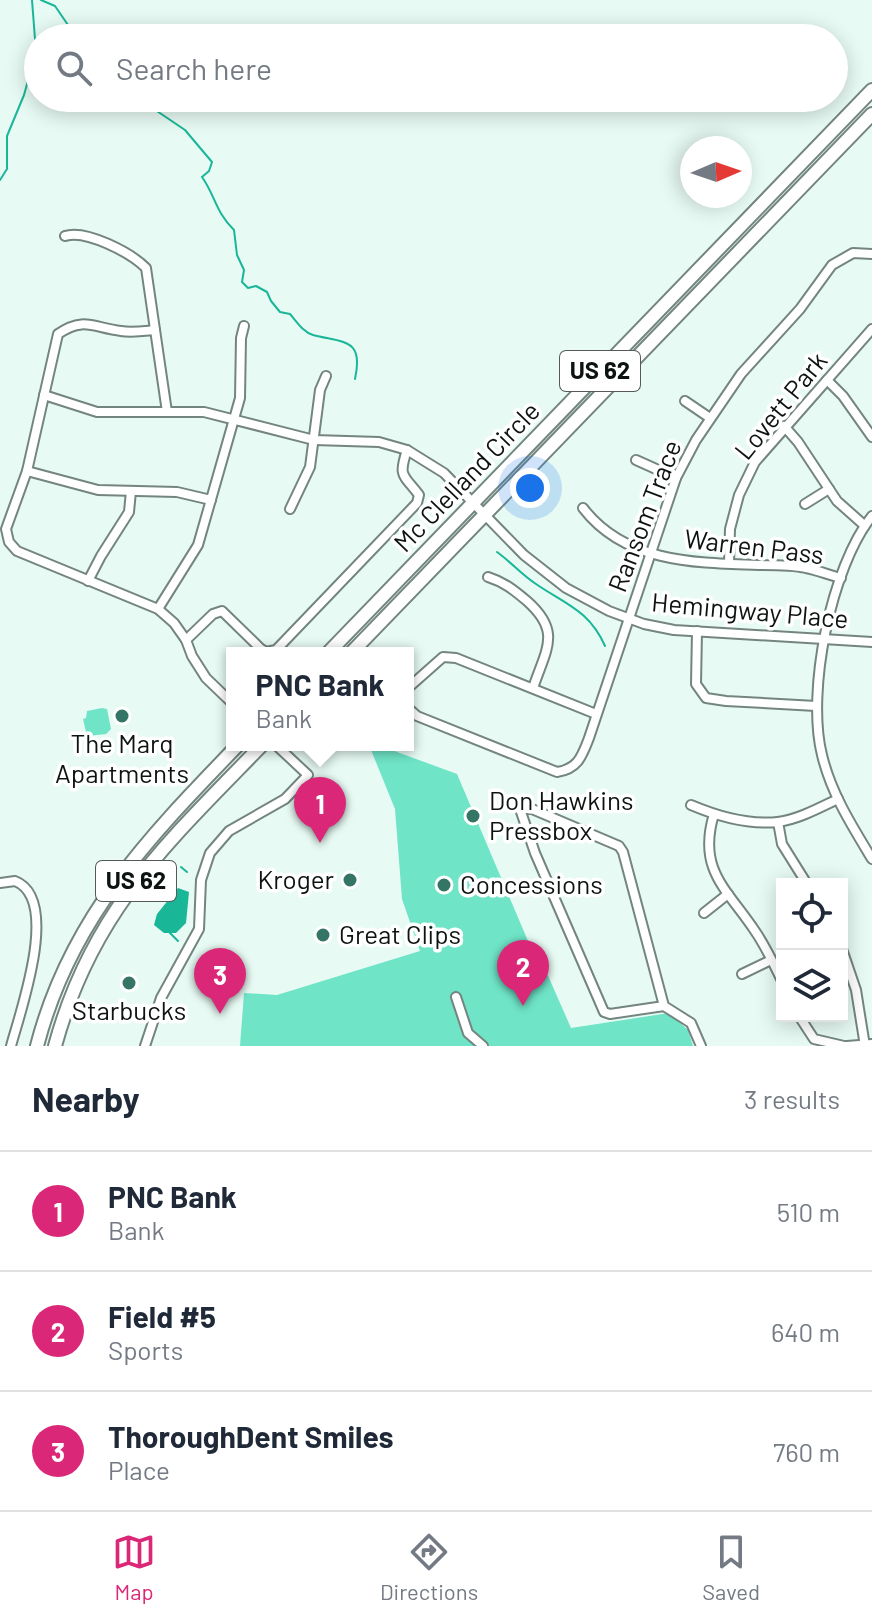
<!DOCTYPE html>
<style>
:root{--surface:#fff;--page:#f2f2f3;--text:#1f2937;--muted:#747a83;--line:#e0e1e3;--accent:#db2777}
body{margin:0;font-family:Barlow,sans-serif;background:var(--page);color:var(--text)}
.controls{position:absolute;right:24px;bottom:24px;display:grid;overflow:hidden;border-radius:0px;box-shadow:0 4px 20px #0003}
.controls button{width:72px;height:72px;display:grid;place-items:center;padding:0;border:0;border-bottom:2px solid var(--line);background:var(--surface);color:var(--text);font:40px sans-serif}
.compass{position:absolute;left:680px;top:136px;width:72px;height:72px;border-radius:50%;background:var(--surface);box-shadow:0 4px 20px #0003;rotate:88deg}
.you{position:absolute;left:530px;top:488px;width:28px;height:28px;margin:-20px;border:6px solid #fff;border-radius:50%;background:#1a73e8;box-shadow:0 0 0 12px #1a73e833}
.badge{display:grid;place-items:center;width:52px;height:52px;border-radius:50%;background:var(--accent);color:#fff;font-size:26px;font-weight:700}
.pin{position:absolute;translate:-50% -66px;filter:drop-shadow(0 2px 4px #0008)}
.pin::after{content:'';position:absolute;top:42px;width:28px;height:24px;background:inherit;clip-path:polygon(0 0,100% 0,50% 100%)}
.popup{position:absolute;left:226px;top:647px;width:188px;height:104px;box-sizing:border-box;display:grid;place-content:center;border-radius:0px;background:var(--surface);filter:drop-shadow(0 2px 6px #0005);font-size:26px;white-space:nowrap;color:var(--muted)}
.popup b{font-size:30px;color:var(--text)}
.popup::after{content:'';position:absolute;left:50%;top:100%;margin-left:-16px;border:16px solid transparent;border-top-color:var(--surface)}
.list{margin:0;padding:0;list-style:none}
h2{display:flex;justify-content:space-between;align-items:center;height:104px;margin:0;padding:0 32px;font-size:34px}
h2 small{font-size:26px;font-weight:400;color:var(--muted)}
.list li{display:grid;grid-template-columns:52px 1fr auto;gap:24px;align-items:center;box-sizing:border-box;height:120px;padding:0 32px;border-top:2px solid var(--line)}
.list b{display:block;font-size:30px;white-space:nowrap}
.list p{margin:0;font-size:26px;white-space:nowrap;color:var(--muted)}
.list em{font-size:26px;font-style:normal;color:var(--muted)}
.icon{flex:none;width:44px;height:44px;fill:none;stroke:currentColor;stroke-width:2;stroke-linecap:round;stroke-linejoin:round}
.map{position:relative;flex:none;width:872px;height:1046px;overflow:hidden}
.search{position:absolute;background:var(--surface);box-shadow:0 4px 20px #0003;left:24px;right:24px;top:24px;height:88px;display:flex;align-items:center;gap:20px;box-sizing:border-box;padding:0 28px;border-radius:44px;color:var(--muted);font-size:30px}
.sheet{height:464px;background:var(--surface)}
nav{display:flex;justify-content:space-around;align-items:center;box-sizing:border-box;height:112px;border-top:2px solid var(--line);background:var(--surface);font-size:22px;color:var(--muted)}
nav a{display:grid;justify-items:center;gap:4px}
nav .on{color:var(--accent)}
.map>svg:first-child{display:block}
</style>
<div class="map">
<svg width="872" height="1046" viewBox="0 0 872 1046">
<rect width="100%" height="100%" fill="#e7faf4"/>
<g fill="#6fe4c7">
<path d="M102,708L107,709L111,729L106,734L87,736L83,719L86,718L87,711Z"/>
<path d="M369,745H378L457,774L528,941L538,953L571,1028L669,1013L688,1030L693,1046H240L244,993L277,995L420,951L402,899L395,809Z"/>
</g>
<path fill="#19b698" d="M178,888L189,892L186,923L176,933H164L154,925L157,914Z"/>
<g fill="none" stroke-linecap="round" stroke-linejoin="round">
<g stroke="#19b698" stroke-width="2">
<path d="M41,0L55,6L68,25L93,38"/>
<path d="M143,98L148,105L185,130L212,162L209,171L202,177C216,197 215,211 234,230L237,255L244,270L242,282L248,288L256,286L267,292L271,301L280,312L290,314C297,322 303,332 313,335C344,343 364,338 355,379"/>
<path d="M0,180L7,169V136L24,95L36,52L32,0"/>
<path d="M497,552C511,562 522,575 536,584C565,604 589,610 605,646"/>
<path d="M181,867L187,872"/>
<path d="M168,931L178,941"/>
</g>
<g stroke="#748580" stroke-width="12">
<g id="minor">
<path d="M65,236C86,229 131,253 146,268L167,412"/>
<path d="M155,330C144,331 132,333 121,331C94,328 84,316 58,334L27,471L6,529L9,542L17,551L158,609L174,623L186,640L192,656L206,678L232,703"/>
<path d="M827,380L843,396L872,437"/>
<path d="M44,395L97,412H204L314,440L379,442L407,450L444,473L524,555L566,588L609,611L644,624L674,630L872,642"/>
<path d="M685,401L710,418"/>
<path d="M784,426L798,442L837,501L864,525"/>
<path d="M636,460L676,478"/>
<path d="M27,471L98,490L177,492L211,500"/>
<path d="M805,504L829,489"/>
<path d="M583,508C626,564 698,563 763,565C777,565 792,565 806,568C817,570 829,575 841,578"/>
<path d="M290,509L310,467L320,390L326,376"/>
<path d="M872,516C831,567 806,692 822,755C831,793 852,826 872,859"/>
<path d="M729,563L730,529L739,495L755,462L872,329"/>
<path d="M488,577C504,582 514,590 527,601C562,632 546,649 533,688"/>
<path d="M88,581L101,556L129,512L131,491"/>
<path d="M158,609L198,545L240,398L241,338L244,326"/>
<path d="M697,631L696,684L706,698L726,701L816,706"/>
<path d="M186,640L213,614L222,611L261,649L266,652L276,650L417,503L419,495C403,474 398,477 407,450"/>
<path d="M408,688L443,657L456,658L596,714"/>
<path d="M408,708L417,716L557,772C578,769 582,756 589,738L676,478L696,440L741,374L800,309L832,265L853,253L872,254"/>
<path d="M691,805C717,816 749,825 778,822C799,819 819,808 838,799"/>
<path d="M714,814C697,870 727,889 755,931C766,947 774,964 782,981"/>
<path d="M778,822L782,844L807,884"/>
<path d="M0,883L15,881C61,899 20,1012 11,1046"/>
<path d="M704,913L728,894"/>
<path d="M842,949L856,990L865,1046"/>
<path d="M742,974L771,960"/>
<path d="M456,997L468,1033L483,1046"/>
<path d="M664,1006L610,1014L604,1012L535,853L520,809H532L619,846L623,852L664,1006L691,1023L701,1046"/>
<path d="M799,1016L814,1039L844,1046"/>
<path d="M145,1046L161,998L199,929L201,880L210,853L229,831L285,799L308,775L276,745"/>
<path d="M847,1046L872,1044"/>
</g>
</g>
<g stroke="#748580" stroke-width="16">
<g id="highway">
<path d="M328,653L872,90"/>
<path d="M351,653L872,114"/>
<path d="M37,1046C70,918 149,837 238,745"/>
<path d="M55,1046C92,910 168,842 262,745"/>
</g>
</g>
<use href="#minor" stroke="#fff" stroke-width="8"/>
<use href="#highway" stroke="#fff" stroke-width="12"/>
</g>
<g fill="#347565" stroke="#fff" stroke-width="3">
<circle cx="122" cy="716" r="8"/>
<circle cx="473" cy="816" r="8"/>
<circle cx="350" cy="880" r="8"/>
<circle cx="444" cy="885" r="8"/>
<circle cx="323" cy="935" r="8"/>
<circle cx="129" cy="983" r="8"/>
</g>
<g text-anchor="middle" stroke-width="7" stroke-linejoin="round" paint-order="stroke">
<g fill="#fff" stroke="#555a58" stroke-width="2">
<rect x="560" y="351" width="80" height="40" rx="6"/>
<rect x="96" y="861" width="80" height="40" rx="6"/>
</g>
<g font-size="24" font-weight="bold" fill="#0c1311">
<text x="600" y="379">US 62</text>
<text x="136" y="889">US 62</text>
</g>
<g font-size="26" fill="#0c1311" stroke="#fff">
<text transform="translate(781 406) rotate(-51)" y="9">Lovett Park</text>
<text transform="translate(467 477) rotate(-46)" y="9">Mc Clelland Circle</text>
<text transform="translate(645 516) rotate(-69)" y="9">Ransom Trace</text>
<text transform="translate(754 547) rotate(7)" y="9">Warren Pass</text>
<text transform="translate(750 611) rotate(5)" y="9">Hemingway Place</text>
</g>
<g font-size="26" fill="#0c1311" stroke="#fff" text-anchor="start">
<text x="122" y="753" text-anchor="middle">The Marq<tspan x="122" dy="30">Apartments</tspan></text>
<text x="489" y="810">Don Hawkins<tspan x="489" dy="30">Pressbox</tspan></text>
<text x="334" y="889" text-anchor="end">Kroger</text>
<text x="460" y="894">Concessions</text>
<text x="339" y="944">Great Clips</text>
<text x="129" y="1020" text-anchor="middle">Starbucks</text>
</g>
</g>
</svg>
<div class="controls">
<button><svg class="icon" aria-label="locate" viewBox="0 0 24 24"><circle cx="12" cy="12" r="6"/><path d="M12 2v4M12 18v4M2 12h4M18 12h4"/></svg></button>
<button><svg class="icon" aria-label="layers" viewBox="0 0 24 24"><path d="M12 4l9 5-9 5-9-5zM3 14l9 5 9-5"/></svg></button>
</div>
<svg class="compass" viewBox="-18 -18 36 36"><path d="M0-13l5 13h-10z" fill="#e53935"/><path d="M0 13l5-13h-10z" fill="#747a83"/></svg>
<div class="you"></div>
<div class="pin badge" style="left:320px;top:843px">1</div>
<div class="popup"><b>PNC Bank</b>Bank</div>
<div class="pin badge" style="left:523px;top:1006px">2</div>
<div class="pin badge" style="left:220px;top:1014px">3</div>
<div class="search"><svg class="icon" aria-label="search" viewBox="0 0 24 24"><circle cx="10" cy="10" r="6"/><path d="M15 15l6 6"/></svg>Search here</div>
</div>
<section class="sheet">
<h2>Nearby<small>3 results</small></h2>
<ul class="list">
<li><span class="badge">1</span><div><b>PNC Bank</b><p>Bank</p></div><em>510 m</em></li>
<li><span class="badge">2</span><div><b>Field #5</b><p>Sports</p></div><em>640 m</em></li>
<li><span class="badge">3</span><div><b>ThoroughDent Smiles</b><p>Place</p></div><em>760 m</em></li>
</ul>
</section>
<nav>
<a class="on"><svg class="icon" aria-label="map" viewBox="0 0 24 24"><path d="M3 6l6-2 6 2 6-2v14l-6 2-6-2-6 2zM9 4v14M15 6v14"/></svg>Map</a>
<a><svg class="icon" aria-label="directions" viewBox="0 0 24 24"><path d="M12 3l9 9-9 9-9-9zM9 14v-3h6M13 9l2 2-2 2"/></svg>Directions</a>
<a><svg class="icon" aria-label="saved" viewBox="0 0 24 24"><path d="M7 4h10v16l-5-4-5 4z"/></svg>Saved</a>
</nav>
